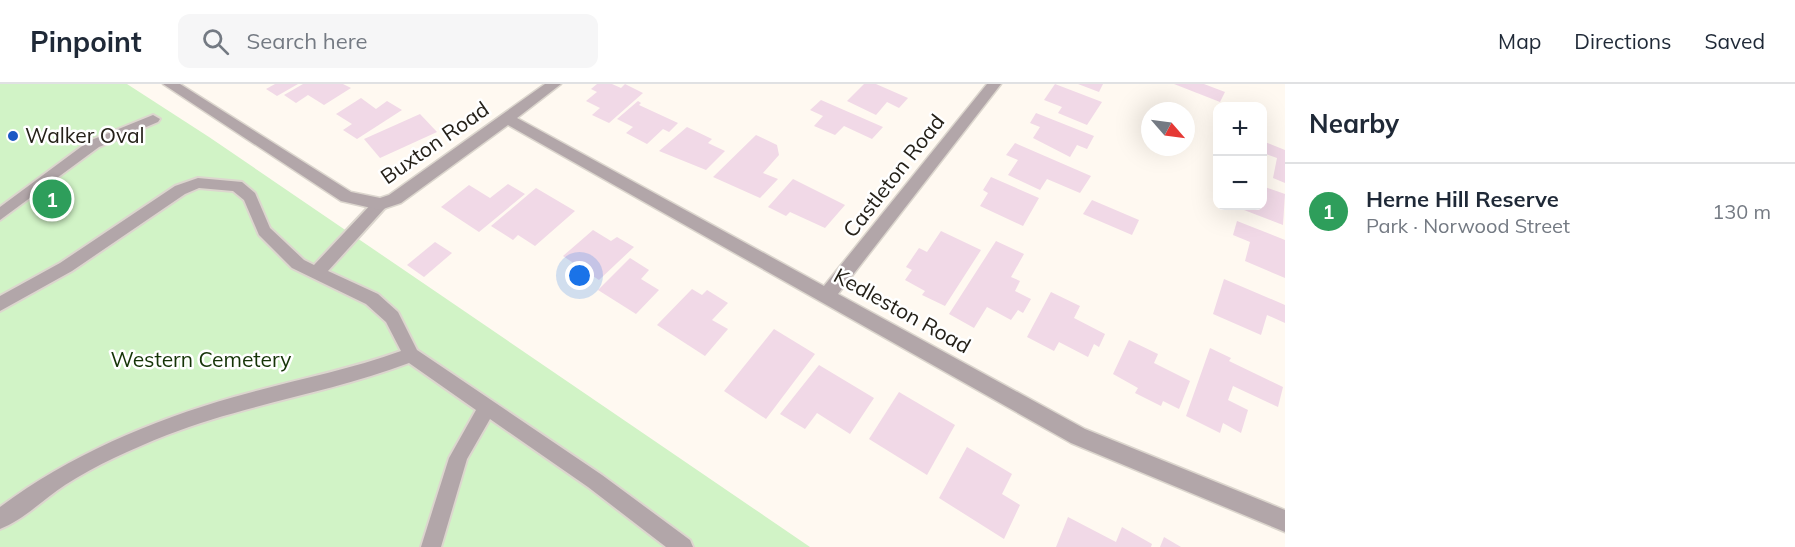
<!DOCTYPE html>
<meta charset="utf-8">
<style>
:root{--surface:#fff;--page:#f6f6f7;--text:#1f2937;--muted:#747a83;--line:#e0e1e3;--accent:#ea580c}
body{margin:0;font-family:Mulish,sans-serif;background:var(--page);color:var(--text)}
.controls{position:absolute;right:18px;top:18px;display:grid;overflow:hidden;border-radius:12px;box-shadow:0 6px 24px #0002}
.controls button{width:54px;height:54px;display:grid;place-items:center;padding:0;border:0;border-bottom:2px solid var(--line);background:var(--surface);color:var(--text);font:30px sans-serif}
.compass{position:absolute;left:1141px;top:18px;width:54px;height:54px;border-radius:50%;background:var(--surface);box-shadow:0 6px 24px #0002;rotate:118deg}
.you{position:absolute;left:580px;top:192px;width:21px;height:21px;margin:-15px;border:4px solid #fff;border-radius:50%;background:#1a73e8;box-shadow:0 0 0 9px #1a73e833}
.badge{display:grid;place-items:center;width:39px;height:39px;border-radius:50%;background:var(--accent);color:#fff;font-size:20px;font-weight:700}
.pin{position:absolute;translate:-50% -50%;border:3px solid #fff;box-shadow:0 2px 6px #0006}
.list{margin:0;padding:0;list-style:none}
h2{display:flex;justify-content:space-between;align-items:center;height:78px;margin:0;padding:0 24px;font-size:26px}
h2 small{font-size:20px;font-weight:400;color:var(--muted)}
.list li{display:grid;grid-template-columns:39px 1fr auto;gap:18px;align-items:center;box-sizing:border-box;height:96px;padding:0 24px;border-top:2px solid var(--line)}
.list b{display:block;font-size:22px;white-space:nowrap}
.list p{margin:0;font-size:20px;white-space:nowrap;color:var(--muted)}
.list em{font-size:20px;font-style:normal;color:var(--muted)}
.icon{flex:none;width:33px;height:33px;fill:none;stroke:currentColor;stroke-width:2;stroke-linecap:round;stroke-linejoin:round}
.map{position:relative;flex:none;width:1285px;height:463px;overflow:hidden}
header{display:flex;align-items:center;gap:36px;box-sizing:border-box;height:84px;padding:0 30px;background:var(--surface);border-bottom:2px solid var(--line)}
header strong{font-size:28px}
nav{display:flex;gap:33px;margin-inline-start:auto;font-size:21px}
.search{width:420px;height:54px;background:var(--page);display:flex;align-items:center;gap:15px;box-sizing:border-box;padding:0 21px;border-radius:12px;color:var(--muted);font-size:22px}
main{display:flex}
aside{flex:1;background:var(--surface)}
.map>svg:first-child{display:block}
</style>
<header>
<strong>Pinpoint</strong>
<div class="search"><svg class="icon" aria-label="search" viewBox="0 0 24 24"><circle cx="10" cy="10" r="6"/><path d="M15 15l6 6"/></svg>Search here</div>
<nav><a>Map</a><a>Directions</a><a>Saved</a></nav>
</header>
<main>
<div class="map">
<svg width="1285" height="463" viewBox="0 0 1285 463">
<rect width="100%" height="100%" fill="#fff9f1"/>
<path fill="#d1f3c6" d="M0,0H127L209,53L810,463H0Z"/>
<g fill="#f1d9e7">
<path d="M275,0H298L277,12L266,5Z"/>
<path d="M303,0H343L351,4L324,21L308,11L296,19L284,11Z"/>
<path d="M597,0H612L621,4L625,0L643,9L609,39L592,31L600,24L586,17L597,8L591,5Z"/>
<path d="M864,0H876L908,14L899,24L887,18L876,31L847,17Z"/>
<path d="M1055,0L1102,18L1087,41L1058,29L1062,23L1044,16Z"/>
<path d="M1078,0H1103L1099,8Z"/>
<path d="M1174,0H1204L1225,8L1220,18Z"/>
<path d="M361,14L376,25L387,17L402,26L357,55L343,46L352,40L336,30Z"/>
<path d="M821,16L883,43L872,55L844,42L835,51L814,42L823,32L810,26Z"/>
<path d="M638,17L641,19L639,21L678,39L669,48L663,45L647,60L626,49L633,43L617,35Z"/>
<path d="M1036,29L1094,52L1087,65L1077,61L1070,73L1033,54L1040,43L1030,39Z"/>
<path d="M420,30L437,48L380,74L364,55Z"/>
<path d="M687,43L712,55L708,59L725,67L706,86L659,67Z"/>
<path d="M756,51L777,61L779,71L763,89L778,95L760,114L713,93Z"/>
<path d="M1265,58L1285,66V99L1273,94L1277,74L1263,69Z"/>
<path d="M1015,59L1091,92L1080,109L1047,95L1040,106L1008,91L1018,76L1006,71Z"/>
<path d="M991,93L1039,114L1023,142L980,122L988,109L983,106Z"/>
<path d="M793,95L845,121L825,144L790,128L786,132L768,123Z"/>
<path d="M508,100L525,110L479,148L441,123L469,101L490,114Z"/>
<path d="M1262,102L1285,110L1283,141L1244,126L1245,122H1262Z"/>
<path d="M536,104L575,127L535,162L518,151L513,156L491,142Z"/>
<path d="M1092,116L1139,136L1132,151L1083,130Z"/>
<path d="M1237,137L1285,156V194L1245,177L1250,158L1233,151Z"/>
<path d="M593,146L611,157L617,153L634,163L599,196L563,172Z"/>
<path d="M941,147L981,166L945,222L922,211L925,207L905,196L912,186L906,183L919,164L927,168Z"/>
<path d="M996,157L1024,170L1011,193L1020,197L1015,207L1031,215L1023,229L1018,226L1011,236L987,223L974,244L949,230Z"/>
<path d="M435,158L452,169L424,193L407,181Z"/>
<path d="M630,174L649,186L641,195L659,206L636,230L598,206Z"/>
<path d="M1224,195L1285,221V239L1267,231L1261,251L1213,230Z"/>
<path d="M692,205L702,211L707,206L728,219L712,236L728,245L705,272L657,241Z"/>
<path d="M1051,208L1080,222L1074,234L1105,250L1099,263L1094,260L1088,273L1059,258L1054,267L1027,253Z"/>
<path d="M774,245L815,270L766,335L724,307Z"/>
<path d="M1129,256L1158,270L1154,279L1190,297L1179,325L1163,317L1161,322L1135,309L1138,304L1113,290Z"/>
<path d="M1210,264L1231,274L1229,277L1283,303L1278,323L1233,302L1228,316L1248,326L1241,349L1223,339L1220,349L1186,332Z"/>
<path d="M819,281L874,314L850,350L817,329L805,345L780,330Z"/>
<path d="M899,308L955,341L927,391L869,355Z"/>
<path d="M967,363L1012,390L1002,410L1020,421L1004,455L939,414Z"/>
<path d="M1068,433L1116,458L1122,443L1152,460L1151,463H1056Z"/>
<path d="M1164,453L1181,463H1160Z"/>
</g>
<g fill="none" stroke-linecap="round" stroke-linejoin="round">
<g stroke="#dcd6ce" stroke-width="4">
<g id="lane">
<path d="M153,31L160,35L158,38L99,63L0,136V123L89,57Z"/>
<path d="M198,94L242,98L255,109L270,144L304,176L314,181L375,116H385L387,120L385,124L328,187L378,210L398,228L417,266L602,391L690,456L693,463H666L588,403L490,335L467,375L441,463H421L449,374L476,326L409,279C330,309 246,320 167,351C132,365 96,381 65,401C44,415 23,436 0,445V423C70,371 150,337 234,313C289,297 346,287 401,267L386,238L366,220L292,184L259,151L244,116L233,107L199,104L185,110L72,187L0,227V212L60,179L175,102Z"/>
</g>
</g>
<g stroke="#dcd6ce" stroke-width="3">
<path id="street" d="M163,0H180L351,108L380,114L389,111L545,0H561L517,34L824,202L987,0H1001L838,210L1085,345L1285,426V448L1071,359L508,41L401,119L380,126L341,117Z"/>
</g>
<use href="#lane" fill="#b2a6a9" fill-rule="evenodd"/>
<use href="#street" fill="#b2a6a9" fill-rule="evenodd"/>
</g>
<circle fill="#1a58c4" stroke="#fff" stroke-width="2" cx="13" cy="52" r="6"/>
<g text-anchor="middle" stroke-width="5" stroke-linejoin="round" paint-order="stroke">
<g font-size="21" fill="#252119" stroke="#fff" text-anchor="start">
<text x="25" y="59">Walker Oval</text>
</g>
<g font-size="21" fill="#252119" stroke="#fff">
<text transform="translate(435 59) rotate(-35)" y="7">Buxton Road</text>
<text transform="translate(894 92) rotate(-52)" y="7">Castleton Road</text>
<text transform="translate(902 227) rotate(29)" y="7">Kedleston Road</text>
</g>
<g font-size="21" fill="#153407" stroke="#fff">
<text x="201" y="283">Western Cemetery</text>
</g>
</g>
</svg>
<div class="controls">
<button>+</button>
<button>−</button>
</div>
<svg class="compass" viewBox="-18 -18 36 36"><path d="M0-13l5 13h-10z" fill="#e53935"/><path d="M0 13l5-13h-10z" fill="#747a83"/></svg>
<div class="you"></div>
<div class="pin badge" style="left:52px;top:115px;background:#2e9e5b">1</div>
</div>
<aside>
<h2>Nearby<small></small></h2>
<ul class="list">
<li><span class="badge" style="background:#2e9e5b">1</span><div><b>Herne Hill Reserve</b><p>Park · Norwood Street</p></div><em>130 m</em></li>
</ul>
</aside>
</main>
